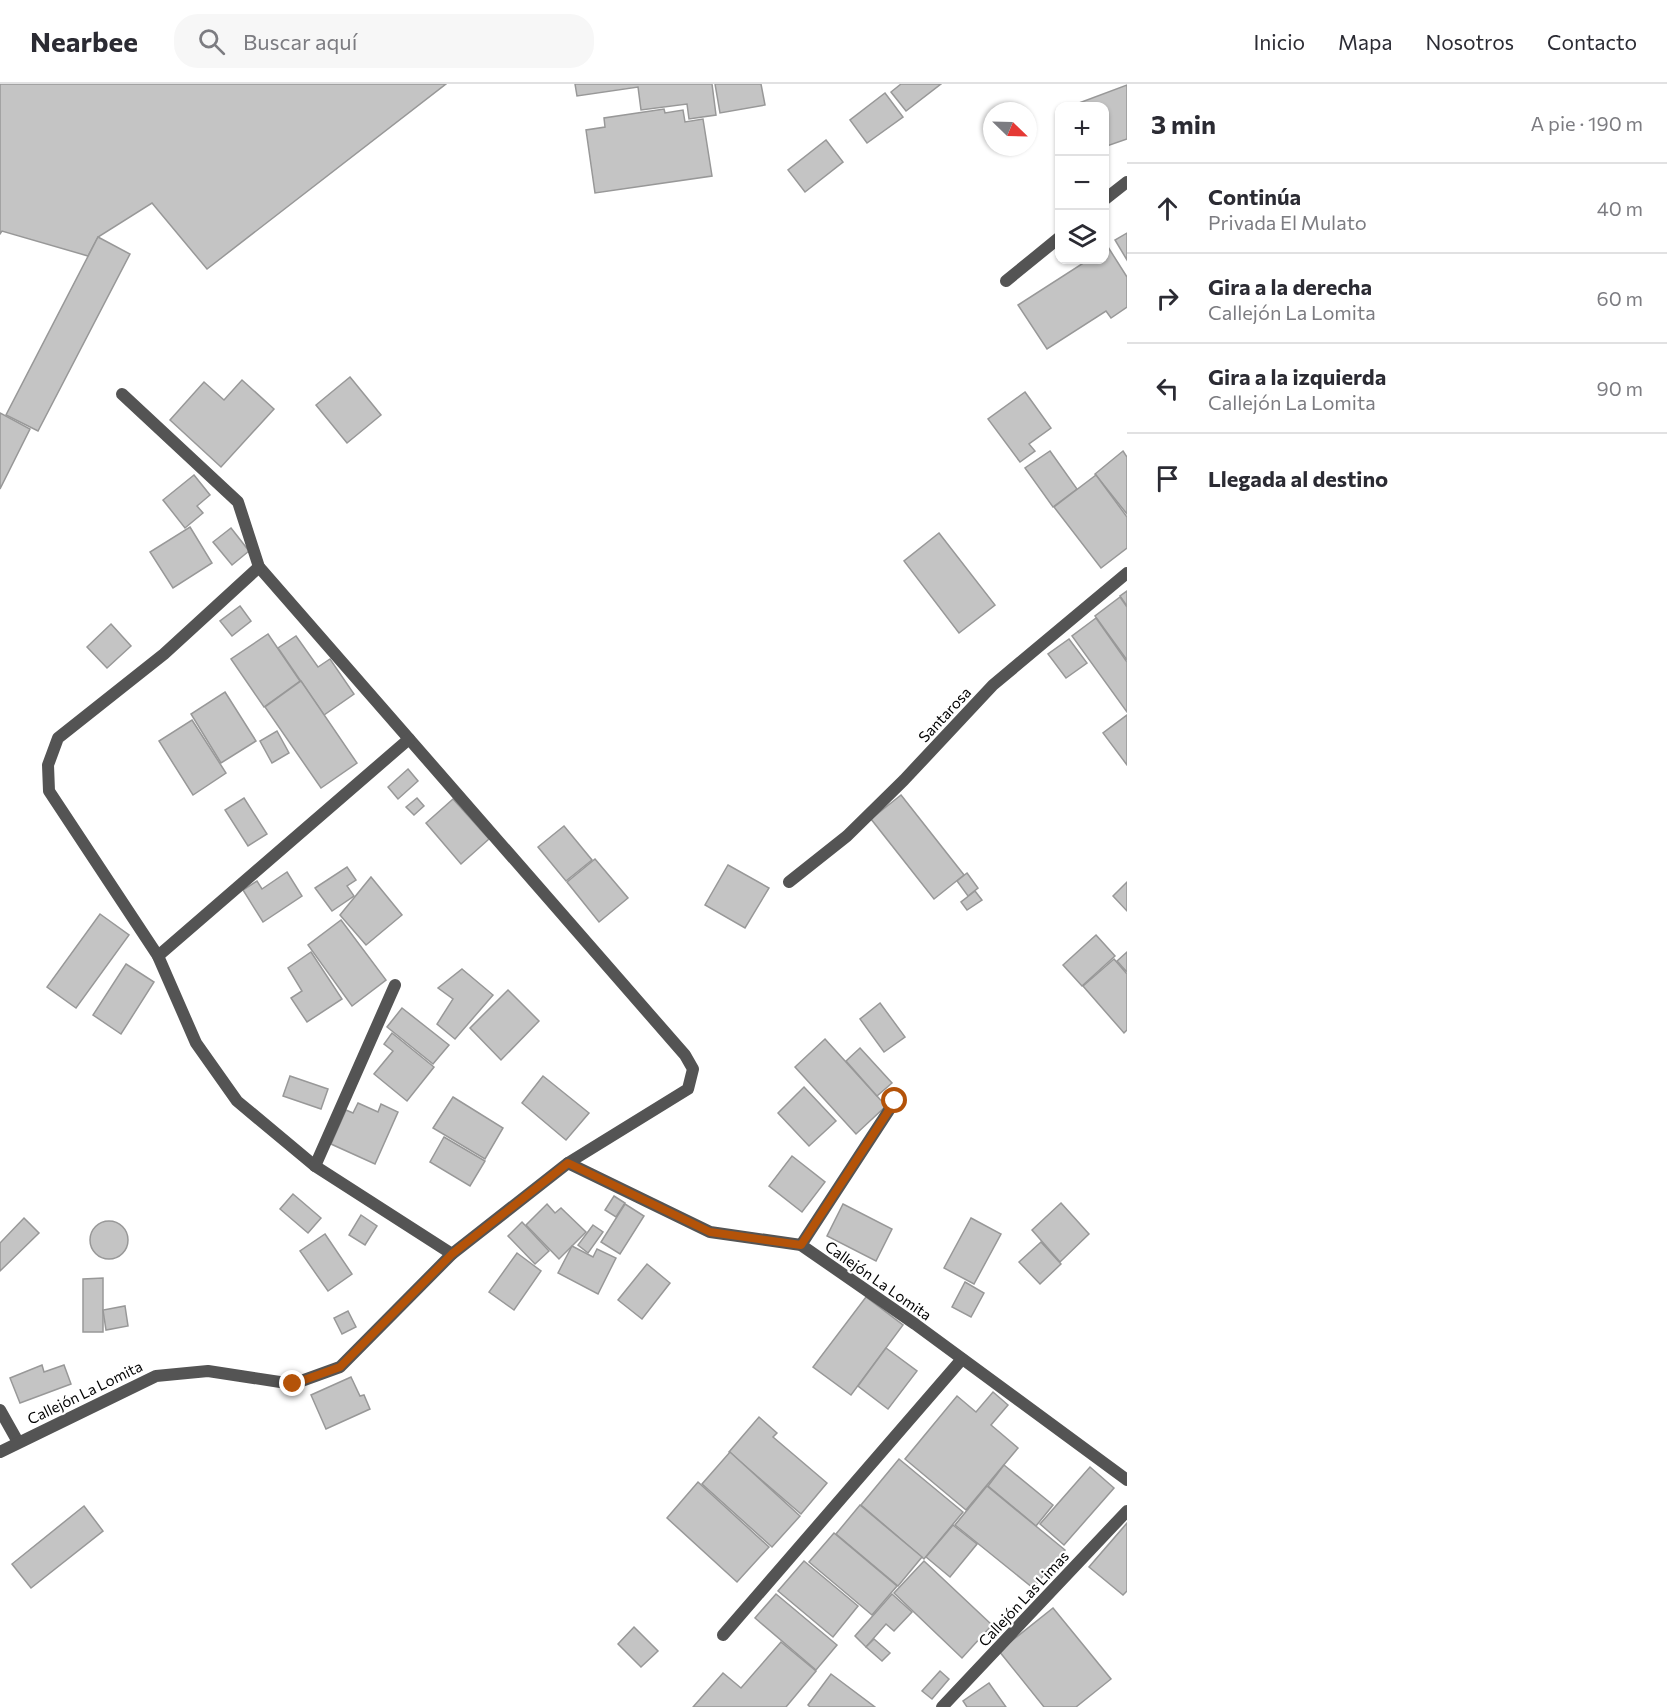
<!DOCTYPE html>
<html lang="es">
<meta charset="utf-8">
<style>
:root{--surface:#fff;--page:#f7f7f7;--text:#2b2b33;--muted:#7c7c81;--line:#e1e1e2}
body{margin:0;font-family:Commissioner,sans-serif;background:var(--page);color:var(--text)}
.controls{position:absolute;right:18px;top:18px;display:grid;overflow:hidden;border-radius:12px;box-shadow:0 2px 4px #0004}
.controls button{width:54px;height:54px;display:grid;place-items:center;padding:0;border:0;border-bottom:2px solid var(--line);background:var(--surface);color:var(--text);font:30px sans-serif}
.compass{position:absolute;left:983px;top:18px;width:54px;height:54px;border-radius:50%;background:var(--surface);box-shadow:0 2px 4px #0004;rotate:113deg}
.stop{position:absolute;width:18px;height:18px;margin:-14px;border:4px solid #b45309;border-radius:50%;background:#fff}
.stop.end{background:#b45309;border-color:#fff;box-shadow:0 2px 6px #0008}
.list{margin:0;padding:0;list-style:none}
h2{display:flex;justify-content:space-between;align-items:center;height:78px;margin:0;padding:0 24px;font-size:26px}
h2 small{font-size:20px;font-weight:400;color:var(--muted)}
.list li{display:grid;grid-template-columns:39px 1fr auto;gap:18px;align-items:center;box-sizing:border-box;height:90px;padding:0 24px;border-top:2px solid var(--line)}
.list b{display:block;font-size:22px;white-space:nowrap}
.list p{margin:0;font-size:20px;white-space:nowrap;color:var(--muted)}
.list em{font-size:20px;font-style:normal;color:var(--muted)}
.icon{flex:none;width:33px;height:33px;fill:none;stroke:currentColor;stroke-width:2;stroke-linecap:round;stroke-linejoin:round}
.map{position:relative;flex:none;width:1127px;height:1623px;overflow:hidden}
header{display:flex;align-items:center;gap:36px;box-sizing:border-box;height:84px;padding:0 30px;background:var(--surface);border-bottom:2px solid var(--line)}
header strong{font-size:28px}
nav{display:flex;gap:33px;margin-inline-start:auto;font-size:21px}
.search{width:420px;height:54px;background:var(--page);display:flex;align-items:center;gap:15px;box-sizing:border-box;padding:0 21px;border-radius:24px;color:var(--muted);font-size:22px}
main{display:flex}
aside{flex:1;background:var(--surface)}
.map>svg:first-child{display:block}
</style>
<header>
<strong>Nearbee</strong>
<div class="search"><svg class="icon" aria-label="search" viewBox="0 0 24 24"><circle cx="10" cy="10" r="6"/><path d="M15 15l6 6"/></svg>Buscar aquí</div>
<nav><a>Inicio</a><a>Mapa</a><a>Nosotros</a><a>Contacto</a></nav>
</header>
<main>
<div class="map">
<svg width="1127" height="1623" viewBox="0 0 1127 1623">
<rect width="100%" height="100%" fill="#fff"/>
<g fill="#c4c4c4" stroke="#989898" stroke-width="1.5">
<path d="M0,0H446L207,185L152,119L98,153L88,172L2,147L0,150Z"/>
<path d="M575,0H712L716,31L689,35L687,20L641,26L638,3L577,12Z"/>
<path d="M715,0H761L765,21L720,29Z"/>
<path d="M901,0H941L906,27L891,8Z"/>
<path d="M1127,1V55L1104,63V22H1080L1079,19Z"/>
<path d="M885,9L903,33L867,59L850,36Z"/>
<path d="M664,25L665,29L683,26L685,38L703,35L712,92L595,109L586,46L605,43L604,34Z"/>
<path d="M826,56L843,78L805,108L788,86Z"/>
<path d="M1127,149V176L1115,156Z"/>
<path d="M98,153L130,170L38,347L6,331Z"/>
<path d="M1108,163L1127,193V223L1111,234L1106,227L1047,265L1018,221L1088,176H1104V165Z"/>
<path d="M350,293L381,331L347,359L316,321Z"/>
<path d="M242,296L274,325L221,383L170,336L204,298L224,316Z"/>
<path d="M1025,308L1051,344L1029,360L1035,367L1020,378L988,335Z"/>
<path d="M0,329L30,345L0,405Z"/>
<path d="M1050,367L1077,405L1053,423L1025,384Z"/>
<path d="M1123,367L1127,373V430L1095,390Z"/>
<path d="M194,391L210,411L197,422L203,429L185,444L163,416Z"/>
<path d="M1096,391L1127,433V464L1101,484L1054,423Z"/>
<path d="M190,443L212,479L173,504L150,468Z"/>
<path d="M231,444L249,467L232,481L213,458Z"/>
<path d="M939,449L995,521L959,549L904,477Z"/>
<path d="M1127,507V522L1120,512Z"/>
<path d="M1120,513L1127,523V576L1095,532Z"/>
<path d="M240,522L251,537L232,552L220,537Z"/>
<path d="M1096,534L1127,578V628L1072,552Z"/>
<path d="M111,540L131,562L107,584L87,563Z"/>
<path d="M268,550L300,597L264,623L231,575Z"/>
<path d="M296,552L318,583L330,575L354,610L324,631L278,564Z"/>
<path d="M1069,555L1087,579L1066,594L1048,570Z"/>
<path d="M301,597L357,679L321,704L265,623Z"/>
<path d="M225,608L256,657L221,679L191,630Z"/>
<path d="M1127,631V681L1103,649Z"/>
<path d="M192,636L226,689L193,711L159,657Z"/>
<path d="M277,647L289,669L272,679L260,657Z"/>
<path d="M408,685L418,697L398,715L388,703Z"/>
<path d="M901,711L964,791L934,815L871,735Z"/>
<path d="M244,714L267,750L248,762L225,726Z"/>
<path d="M417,714L424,722L414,731L406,723Z"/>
<path d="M453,715L489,755L461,780L426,739Z"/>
<path d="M564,742L592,776L566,797L538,763Z"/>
<path d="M595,775L628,814L599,838L567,798Z"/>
<path d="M728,781L769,804L745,844L705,821Z"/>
<path d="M347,783L356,796L347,802L354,812L332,827L315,804Z"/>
<path d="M287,788L302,812L263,838L243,806L257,797L262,805Z"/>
<path d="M967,789L978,804L968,812L957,797Z"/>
<path d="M371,793L402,831L366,861L340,831Z"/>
<path d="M1127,798V827L1113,812Z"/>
<path d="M975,807L982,816L967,826L961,818Z"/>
<path d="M100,830L129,851L76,924L47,903Z"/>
<path d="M341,836L386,896L352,922L308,861Z"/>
<path d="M1096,851L1115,872L1082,902L1063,881Z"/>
<path d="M311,868L342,915L307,938L291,914L302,907L288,884Z"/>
<path d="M1127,868V888L1117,877Z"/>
<path d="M1114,875L1127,890V946L1124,949L1083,902Z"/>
<path d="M126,880L154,898L121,950L93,931Z"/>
<path d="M462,885L493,911L455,955L437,940L453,915L438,904Z"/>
<path d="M508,906L539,937L501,976L470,944Z"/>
<path d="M880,919L905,953L884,968L860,935Z"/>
<path d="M402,924L449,961L433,980L387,943Z"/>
<path d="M392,949L434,983L407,1017L374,990L393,967L384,960Z"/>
<path d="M825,955L886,1022L856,1050L795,983Z"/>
<path d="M860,964L892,999L877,1012L846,977Z"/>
<path d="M290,992L328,1005L321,1025L283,1012Z"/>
<path d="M543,992L589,1029L566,1056L522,1019Z"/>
<path d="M804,1003L836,1037L809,1062L778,1029Z"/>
<path d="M453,1013L503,1044L485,1075L433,1044Z"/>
<path d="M358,1019L378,1028L381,1020L398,1028L375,1080L331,1060L346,1026L353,1029Z"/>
<path d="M444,1053L485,1077L470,1102L430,1078Z"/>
<path d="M792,1072L825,1098L802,1128L769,1102Z"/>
<path d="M293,1110L321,1134L308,1149L280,1125Z"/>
<path d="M614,1112L625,1119L616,1133L605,1126Z"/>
<path d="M1061,1119L1089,1150L1060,1178L1032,1146Z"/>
<path d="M547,1120L555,1129L561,1124L586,1148L559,1175L526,1141Z"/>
<path d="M625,1120L644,1132L620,1170L601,1158Z"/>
<path d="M843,1120L892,1145L876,1177L827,1152Z"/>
<path d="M361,1131L377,1142L365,1161L349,1151Z"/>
<path d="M24,1134L39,1149L0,1187V1159Z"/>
<path d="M971,1134L1001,1150L974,1200L944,1184Z"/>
<circle cx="109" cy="1156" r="19"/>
<path d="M522,1138L549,1167L535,1180L508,1152Z"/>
<path d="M593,1141L603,1148L588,1169L578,1161Z"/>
<path d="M325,1150L352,1190L328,1207L300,1167Z"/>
<path d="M1041,1158L1061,1180L1040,1200L1019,1178Z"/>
<path d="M572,1162L593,1173L597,1165L616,1174L598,1210L558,1189Z"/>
<path d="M517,1169L541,1187L514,1226L489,1208Z"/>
<path d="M647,1180L670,1199L642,1235L618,1216Z"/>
<path d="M103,1194V1248H83V1195Z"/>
<path d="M965,1198L984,1209L971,1233L952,1223Z"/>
<path d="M866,1213L903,1241L851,1311L813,1283Z"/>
<path d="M125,1222L128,1242L106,1246L103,1226Z"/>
<path d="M348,1227L356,1243L342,1250L334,1234Z"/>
<path d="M886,1264L917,1287L888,1325L858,1302Z"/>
<path d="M42,1281L44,1288L64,1281L71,1300L20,1319L10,1294Z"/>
<path d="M351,1293L360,1312L364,1311L370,1325L326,1345L311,1311Z"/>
<path d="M993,1308L1008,1321L991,1341L1018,1364L966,1426L905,1375L957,1312L976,1328Z"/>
<path d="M759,1333L777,1349L773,1353L827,1399L801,1430L729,1368Z"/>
<path d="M730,1368L800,1432L772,1463L702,1400Z"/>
<path d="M899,1375L963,1428L924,1475L861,1421Z"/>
<path d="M1004,1381L1053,1421L1036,1442L988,1402Z"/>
<path d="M1090,1383L1114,1404L1064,1461L1040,1440Z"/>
<path d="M698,1398L769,1463L737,1498L667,1434Z"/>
<path d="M987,1402L1065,1466L1033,1504L955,1441Z"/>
<path d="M860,1421L922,1473L898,1502L836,1450Z"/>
<path d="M84,1422L103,1447L31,1504L12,1480Z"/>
<path d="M1127,1439V1507L1123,1511L1089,1483Z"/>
<path d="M953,1441L977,1460L950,1493L926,1473Z"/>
<path d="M834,1449L897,1502L872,1531L809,1478Z"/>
<path d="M804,1477L858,1522L833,1553L778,1507Z"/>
<path d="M924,1477L992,1541L962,1574L894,1509Z"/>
<path d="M776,1510L837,1561L816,1586L755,1534Z"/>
<path d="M892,1510L912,1528L894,1547L886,1540L866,1563L855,1552Z"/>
<path d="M1053,1524L1111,1595L1076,1623H1044L999,1567Z"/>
<path d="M634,1543L658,1567L641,1583L618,1560Z"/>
<path d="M874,1555L890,1569L882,1577L866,1563Z"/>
<path d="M781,1558L816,1587L786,1623H693L723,1589L741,1604Z"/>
<path d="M940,1587L949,1595L932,1615L922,1607Z"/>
<path d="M831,1590L875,1623H810L808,1621Z"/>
<path d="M989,1599L1006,1623H967L963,1617Z"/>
</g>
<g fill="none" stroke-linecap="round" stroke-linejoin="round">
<g stroke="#545454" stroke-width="12">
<path d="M1104,116L1127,98"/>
<path d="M1006,197L1060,153"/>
<path d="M122,310L238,418L259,483L685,971L693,985L688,1005L568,1079"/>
<path d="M259,483L164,570L58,654L48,681L49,707L158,872L196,959L237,1017L315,1082L452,1170"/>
<path d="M789,798L847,752L904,696L993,601L1127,489"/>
<path d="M158,872L409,655"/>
<path d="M315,1082L395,901"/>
<path d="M801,1161L895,1017"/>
<path d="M0,1326L18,1358"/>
<path d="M0,1368L156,1292L208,1287L293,1300L340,1283L452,1170L568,1079L710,1148L801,1161L915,1240L1127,1396"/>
<path d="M723,1551L962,1275"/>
<path d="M942,1623L1127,1427"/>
</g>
</g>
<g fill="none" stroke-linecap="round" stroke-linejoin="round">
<path stroke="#b45309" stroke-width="8" d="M293,1300L340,1283L452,1170L568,1079L710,1148L801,1161L895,1017"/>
</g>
<g text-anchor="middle" stroke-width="4.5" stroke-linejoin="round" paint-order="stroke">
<g font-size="15" fill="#000" stroke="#fff">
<text transform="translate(945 631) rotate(-47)" y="5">Santarosa</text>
<text transform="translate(878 1197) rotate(35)" y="5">Callejón La Lomita</text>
<text transform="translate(85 1309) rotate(-26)" y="5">Callejón La Lomita</text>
<text transform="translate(1024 1515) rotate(-47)" y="5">Callejón Las Limas</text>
</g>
</g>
</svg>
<div class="controls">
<button>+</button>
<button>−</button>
<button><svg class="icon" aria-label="layers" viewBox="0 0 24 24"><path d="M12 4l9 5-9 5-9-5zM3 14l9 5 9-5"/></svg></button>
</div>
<svg class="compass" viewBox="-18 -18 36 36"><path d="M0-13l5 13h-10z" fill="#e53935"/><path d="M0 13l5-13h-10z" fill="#7c7c81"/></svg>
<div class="stop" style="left:895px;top:1017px"></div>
<div class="stop end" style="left:293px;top:1300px"></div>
</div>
<aside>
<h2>3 min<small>A pie · 190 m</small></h2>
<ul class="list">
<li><svg class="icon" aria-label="ahead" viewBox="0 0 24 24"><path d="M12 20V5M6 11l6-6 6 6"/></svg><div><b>Continúa</b><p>Privada El Mulato</p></div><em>40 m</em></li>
<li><svg class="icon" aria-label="right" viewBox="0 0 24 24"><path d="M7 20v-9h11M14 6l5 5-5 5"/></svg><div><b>Gira a la derecha</b><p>Callejón La Lomita</p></div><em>60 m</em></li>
<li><svg class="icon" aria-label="left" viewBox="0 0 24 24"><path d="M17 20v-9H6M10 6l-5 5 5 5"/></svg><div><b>Gira a la izquierda</b><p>Callejón La Lomita</p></div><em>90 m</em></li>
<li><svg class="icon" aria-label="arrive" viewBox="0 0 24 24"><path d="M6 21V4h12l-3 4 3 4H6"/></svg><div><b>Llegada al destino</b></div></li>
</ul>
</aside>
</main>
